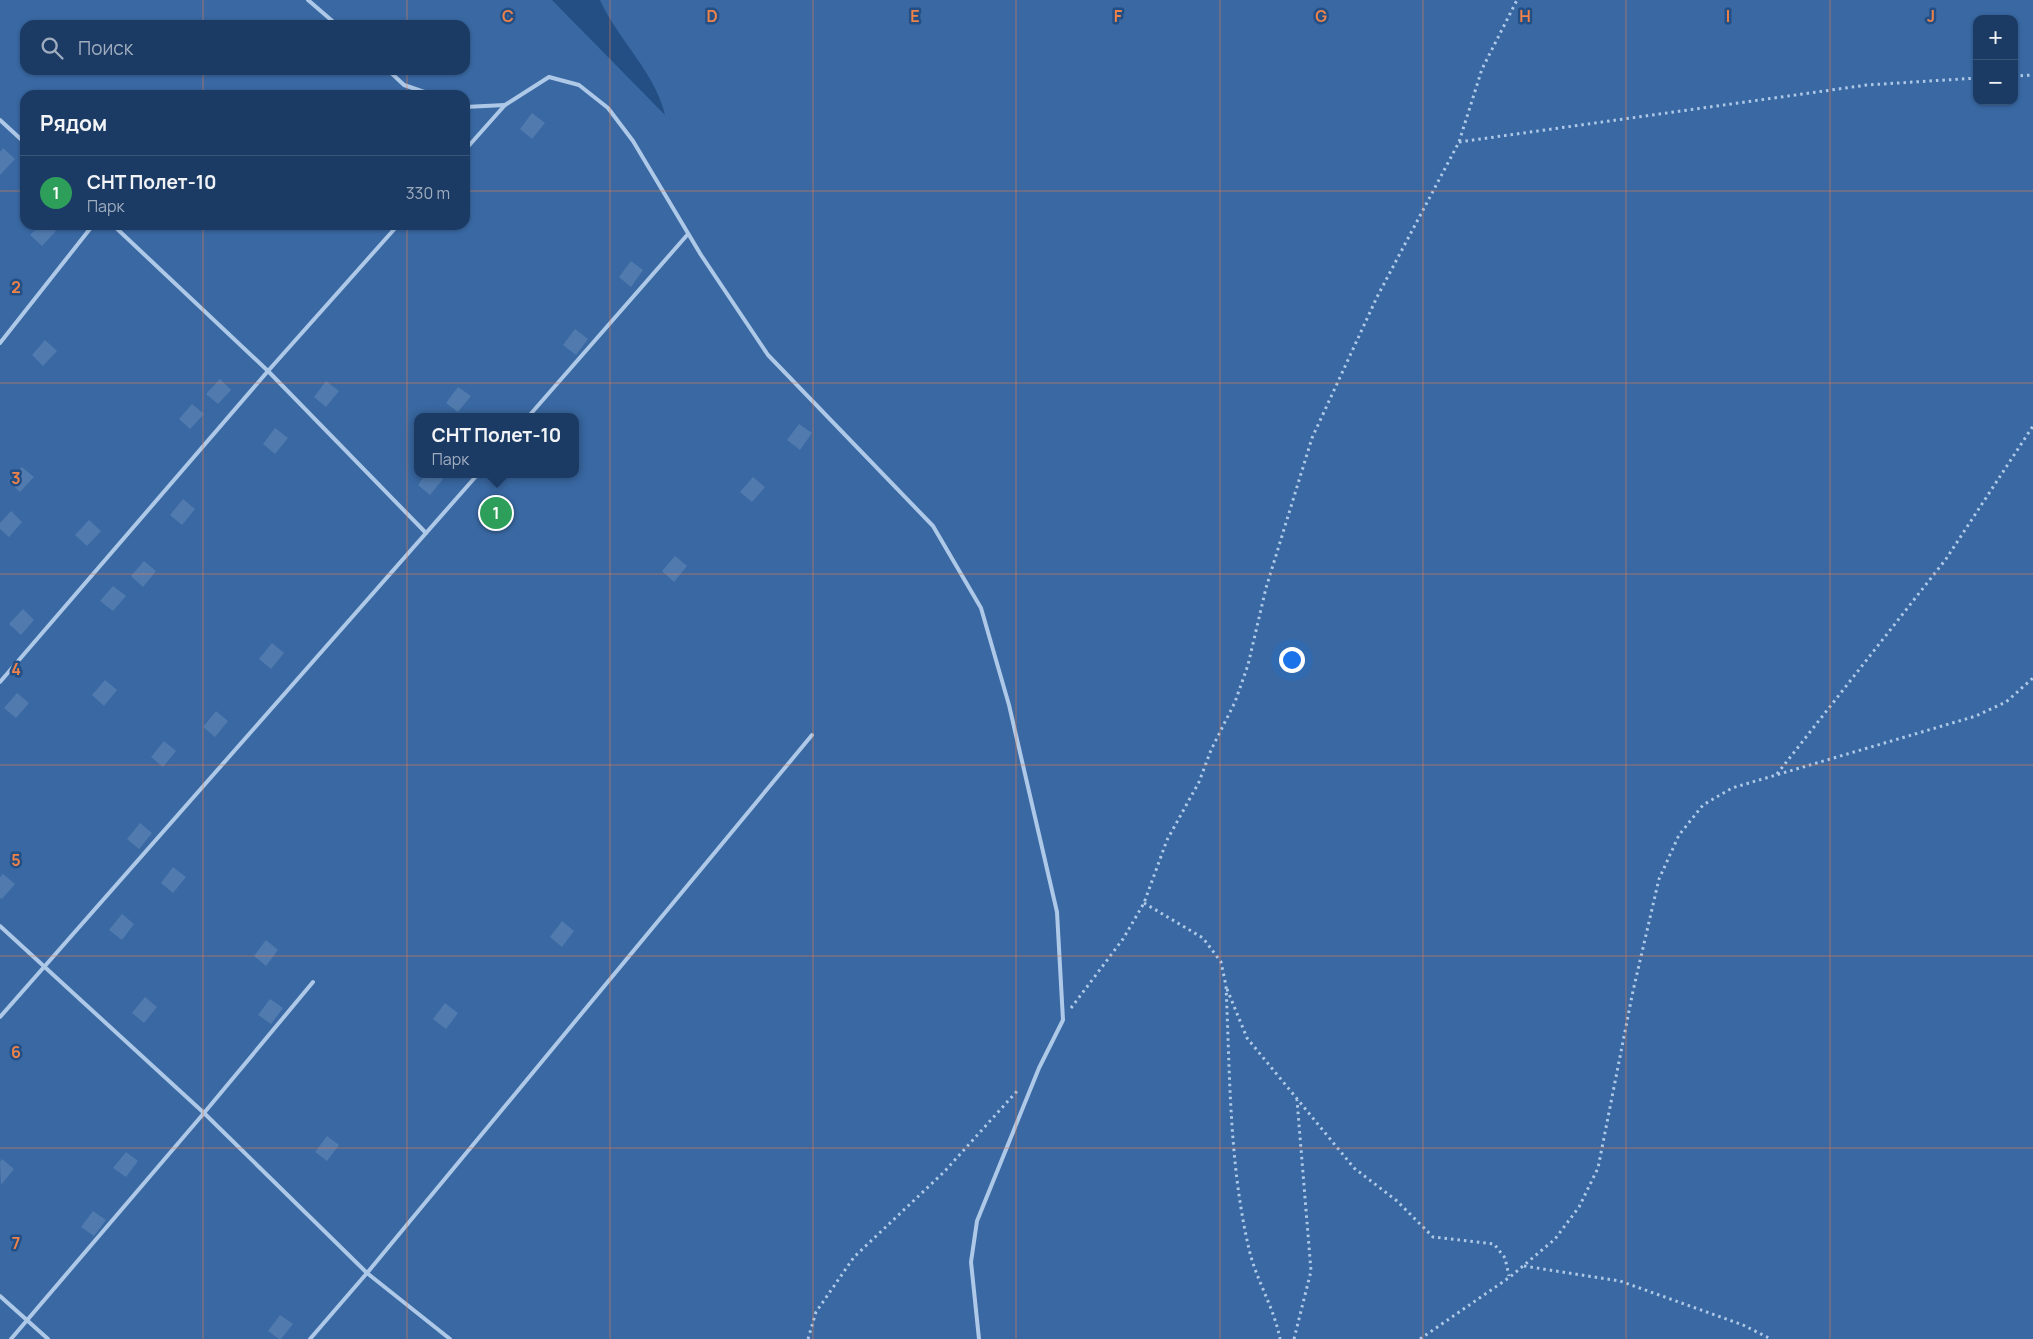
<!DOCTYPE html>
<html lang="ru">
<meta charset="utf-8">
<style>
:root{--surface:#1b3b64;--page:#24426a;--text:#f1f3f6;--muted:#a0adbf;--line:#395578;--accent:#e797bd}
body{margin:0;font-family:Manrope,sans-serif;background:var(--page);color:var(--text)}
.controls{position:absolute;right:15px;top:15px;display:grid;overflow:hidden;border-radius:10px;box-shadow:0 1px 4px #0004}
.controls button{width:45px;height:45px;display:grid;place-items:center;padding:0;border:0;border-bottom:1px solid var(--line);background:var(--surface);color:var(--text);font:25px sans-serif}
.you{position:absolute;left:1291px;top:659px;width:18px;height:18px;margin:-12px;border:4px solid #fff;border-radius:50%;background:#1a73e8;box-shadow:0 0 0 8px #1a73e833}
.badge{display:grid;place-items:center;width:32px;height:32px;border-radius:50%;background:var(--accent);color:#fff;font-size:16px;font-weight:700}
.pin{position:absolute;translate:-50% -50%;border:2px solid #fff;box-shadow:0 1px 5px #0006}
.popup{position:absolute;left:414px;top:413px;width:165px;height:65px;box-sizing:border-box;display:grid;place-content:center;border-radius:10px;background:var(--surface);filter:drop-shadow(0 1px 4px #0005);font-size:16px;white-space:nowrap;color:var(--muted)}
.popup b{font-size:19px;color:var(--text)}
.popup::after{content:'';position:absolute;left:50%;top:100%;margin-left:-10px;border:10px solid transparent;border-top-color:var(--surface)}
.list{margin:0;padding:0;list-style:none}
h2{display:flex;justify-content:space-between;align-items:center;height:65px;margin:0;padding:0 20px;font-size:21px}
h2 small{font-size:16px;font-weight:400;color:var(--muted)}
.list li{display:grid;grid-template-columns:32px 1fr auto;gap:15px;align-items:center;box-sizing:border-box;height:75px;padding:0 20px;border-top:1px solid var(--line)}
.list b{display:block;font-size:19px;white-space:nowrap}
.list p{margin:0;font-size:16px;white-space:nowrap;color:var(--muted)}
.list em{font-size:16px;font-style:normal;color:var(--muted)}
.icon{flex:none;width:28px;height:28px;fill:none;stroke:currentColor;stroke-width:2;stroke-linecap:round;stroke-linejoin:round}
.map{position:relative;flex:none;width:2033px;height:1339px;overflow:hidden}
.search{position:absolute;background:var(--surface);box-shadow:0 1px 4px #0004;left:20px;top:20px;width:450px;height:55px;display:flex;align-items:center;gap:12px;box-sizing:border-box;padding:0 18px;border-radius:15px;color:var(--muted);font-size:19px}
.panel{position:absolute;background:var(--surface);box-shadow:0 1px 4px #0004;left:20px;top:90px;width:450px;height:140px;border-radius:15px}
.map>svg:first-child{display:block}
</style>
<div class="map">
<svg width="2033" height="1339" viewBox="0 0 2033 1339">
<rect width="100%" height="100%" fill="#244f85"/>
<path fill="#3968a2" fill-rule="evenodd" d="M0,0H552L665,115C655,72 618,40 600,0H2033V1339H0ZM1977,19H2014V101H1977ZM25,25H465V70H25ZM25,95H465V225H25ZM417,417H575V474H417Z"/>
<g fill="#517baf">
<path d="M532,113L545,123L532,139L520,129Z"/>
<path d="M3,148L15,159L0,175V152Z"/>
<path d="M40,225H49L56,231L42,246L30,235Z"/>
<path d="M631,261L643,270L631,287L619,277Z"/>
<path d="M575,329L588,339L576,355L563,345Z"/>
<path d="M45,340L57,351L43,366L32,355Z"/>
<path d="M220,379L231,390L218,404L206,394Z"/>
<path d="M326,381L339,391L326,407L314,397Z"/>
<path d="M458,387L471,396L458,412L446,403Z"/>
<path d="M192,404L204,414L190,429L179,419Z"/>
<path d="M799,424L812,433L800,450L787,440Z"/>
<path d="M275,428L288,438L275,454L263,444Z"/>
<path d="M22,467L34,477L20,492L8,481Z"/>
<path d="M426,474H436L443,479L430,495L418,485Z"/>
<path d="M753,477L765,487L752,502L740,492Z"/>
<path d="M183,499L195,509L182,525L170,515Z"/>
<path d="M11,511L22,522L9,537L0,529V523Z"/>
<path d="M89,520L101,531L87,546L75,535Z"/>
<path d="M675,556L687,566L674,582L662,571Z"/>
<path d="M144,561L156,571L143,587L131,576Z"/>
<path d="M113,586L126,596L113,611L100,601Z"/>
<path d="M23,609L34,620L21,635L9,624Z"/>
<path d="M272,643L284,653L271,669L259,659Z"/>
<path d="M105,680L117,690L104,706L92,695Z"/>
<path d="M17,693L29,703L16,718L4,708Z"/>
<path d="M216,711L228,721L215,737L203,727Z"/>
<path d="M164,741L176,751L163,767L151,757Z"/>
<path d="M140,823L152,833L139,849L127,839Z"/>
<path d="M173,867L186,877L173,893L161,883Z"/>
<path d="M3,874L15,884L2,899L0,898V877Z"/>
<path d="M122,914L134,924L122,940L109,930Z"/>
<path d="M562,921L574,931L562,947L550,937Z"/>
<path d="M266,940L278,950L266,966L254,956Z"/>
<path d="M145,997L157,1007L144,1023L132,1013Z"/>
<path d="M270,999L283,1008L271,1024L258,1015Z"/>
<path d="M445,1003L458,1013L446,1029L433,1019Z"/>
<path d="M327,1136L339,1145L327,1161L315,1152Z"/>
<path d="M126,1152L138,1161L126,1177L113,1168Z"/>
<path d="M2,1159L14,1169L1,1185L0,1162Z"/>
<path d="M93,1211L106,1220L94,1236L81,1227Z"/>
<path d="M280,1315L293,1324L281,1339H279L268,1331Z"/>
</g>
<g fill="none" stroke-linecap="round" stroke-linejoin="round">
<g stroke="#aec9e8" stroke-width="3" stroke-dasharray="2.5 4" stroke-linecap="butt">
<path d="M2014,76L2033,75"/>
<path d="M1459,142L1867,85L1977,78"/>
<path d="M1777,774L1946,559L2033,426"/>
<path d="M1144,903L1203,938L1221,962L1226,986C1230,1073 1229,1163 1249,1249C1256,1280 1274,1307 1280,1339"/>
<path d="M1227,989L1247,1038L1354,1168L1397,1201L1433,1237L1494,1244L1505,1258L1509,1276"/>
<path d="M1071,1008L1123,939L1144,903L1167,840L1199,782L1211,750L1235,702L1248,665L1266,588L1312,438L1377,297L1459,142L1482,69L1517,0"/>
<path d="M1524,1266L1620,1281L1743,1325L1771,1339"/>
<path d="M808,1339L816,1312L854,1257L944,1172L1018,1090"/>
<path d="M1294,1339L1311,1271L1297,1100"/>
<path d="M1420,1339L1510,1277L1555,1239L1579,1207L1598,1168L1633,991L1659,879L1679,835L1703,805L1732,788L1976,716L2006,702L2033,678"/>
</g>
<g stroke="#aec9e8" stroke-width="4">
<path d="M308,0L337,25"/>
<path d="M388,70L404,85L433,95"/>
<path d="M465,107L505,105"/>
<path d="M0,120L25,143"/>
<path d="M465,150L505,105L549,77L579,85L608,108L633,141L701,255L768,355L933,526L981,608L1009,705L1057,912L1063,1020L1039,1068L977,1221L971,1262L979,1339"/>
<path d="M113,225L268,371L426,533"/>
<path d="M0,343L93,225"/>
<path d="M528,417L688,234"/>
<path d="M0,682L268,371L398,225"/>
<path d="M0,926L204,1113L367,1273L450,1339"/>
<path d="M0,1017L478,474"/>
<path d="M0,1296L48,1339"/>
<path d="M11,1339L204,1113L313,982"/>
<path d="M310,1339L367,1273L812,735"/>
</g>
</g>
<path fill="none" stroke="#ee8249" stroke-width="1" stroke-opacity="0.55" d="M203,0V25M407,0V25M610,0V1339M813,0V1339M1016,0V1339M1220,0V1339M1423,0V1339M1626,0V1339M1830,0V1339M203,70V95M407,70V95M0,191H25M465,191H2033M203,225V1339M407,225V1339M0,383H2033M0,574H2033M0,765H2033M0,956H2033M0,1148H2033"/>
<g font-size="16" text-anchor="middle" font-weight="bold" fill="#ee8249" stroke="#244f85" stroke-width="5" stroke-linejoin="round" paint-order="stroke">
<text x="508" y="22">C</text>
<text x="712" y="22">D</text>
<text x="915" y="22">E</text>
<text x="1118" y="22">F</text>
<text x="1321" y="22">G</text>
<text x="1525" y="22">H</text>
<text x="1728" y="22">I</text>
<text x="1931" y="22">J</text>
<text x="16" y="293">2</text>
<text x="16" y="484">3</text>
<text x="16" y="675">4</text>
<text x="16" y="866">5</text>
<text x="16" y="1058">6</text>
<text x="16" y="1249">7</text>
</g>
</svg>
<div class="controls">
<button>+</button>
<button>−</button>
</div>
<div class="you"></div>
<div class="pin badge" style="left:496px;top:513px;background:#2e9e5b">1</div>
<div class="popup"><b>СНТ Полет-10</b>Парк</div>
<div class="search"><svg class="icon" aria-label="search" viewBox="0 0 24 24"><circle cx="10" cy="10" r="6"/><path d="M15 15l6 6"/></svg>Поиск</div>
<section class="panel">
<h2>Рядом<small></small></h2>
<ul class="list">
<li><span class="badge" style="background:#2e9e5b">1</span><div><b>СНТ Полет-10</b><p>Парк</p></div><em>330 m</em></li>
</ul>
</section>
</div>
